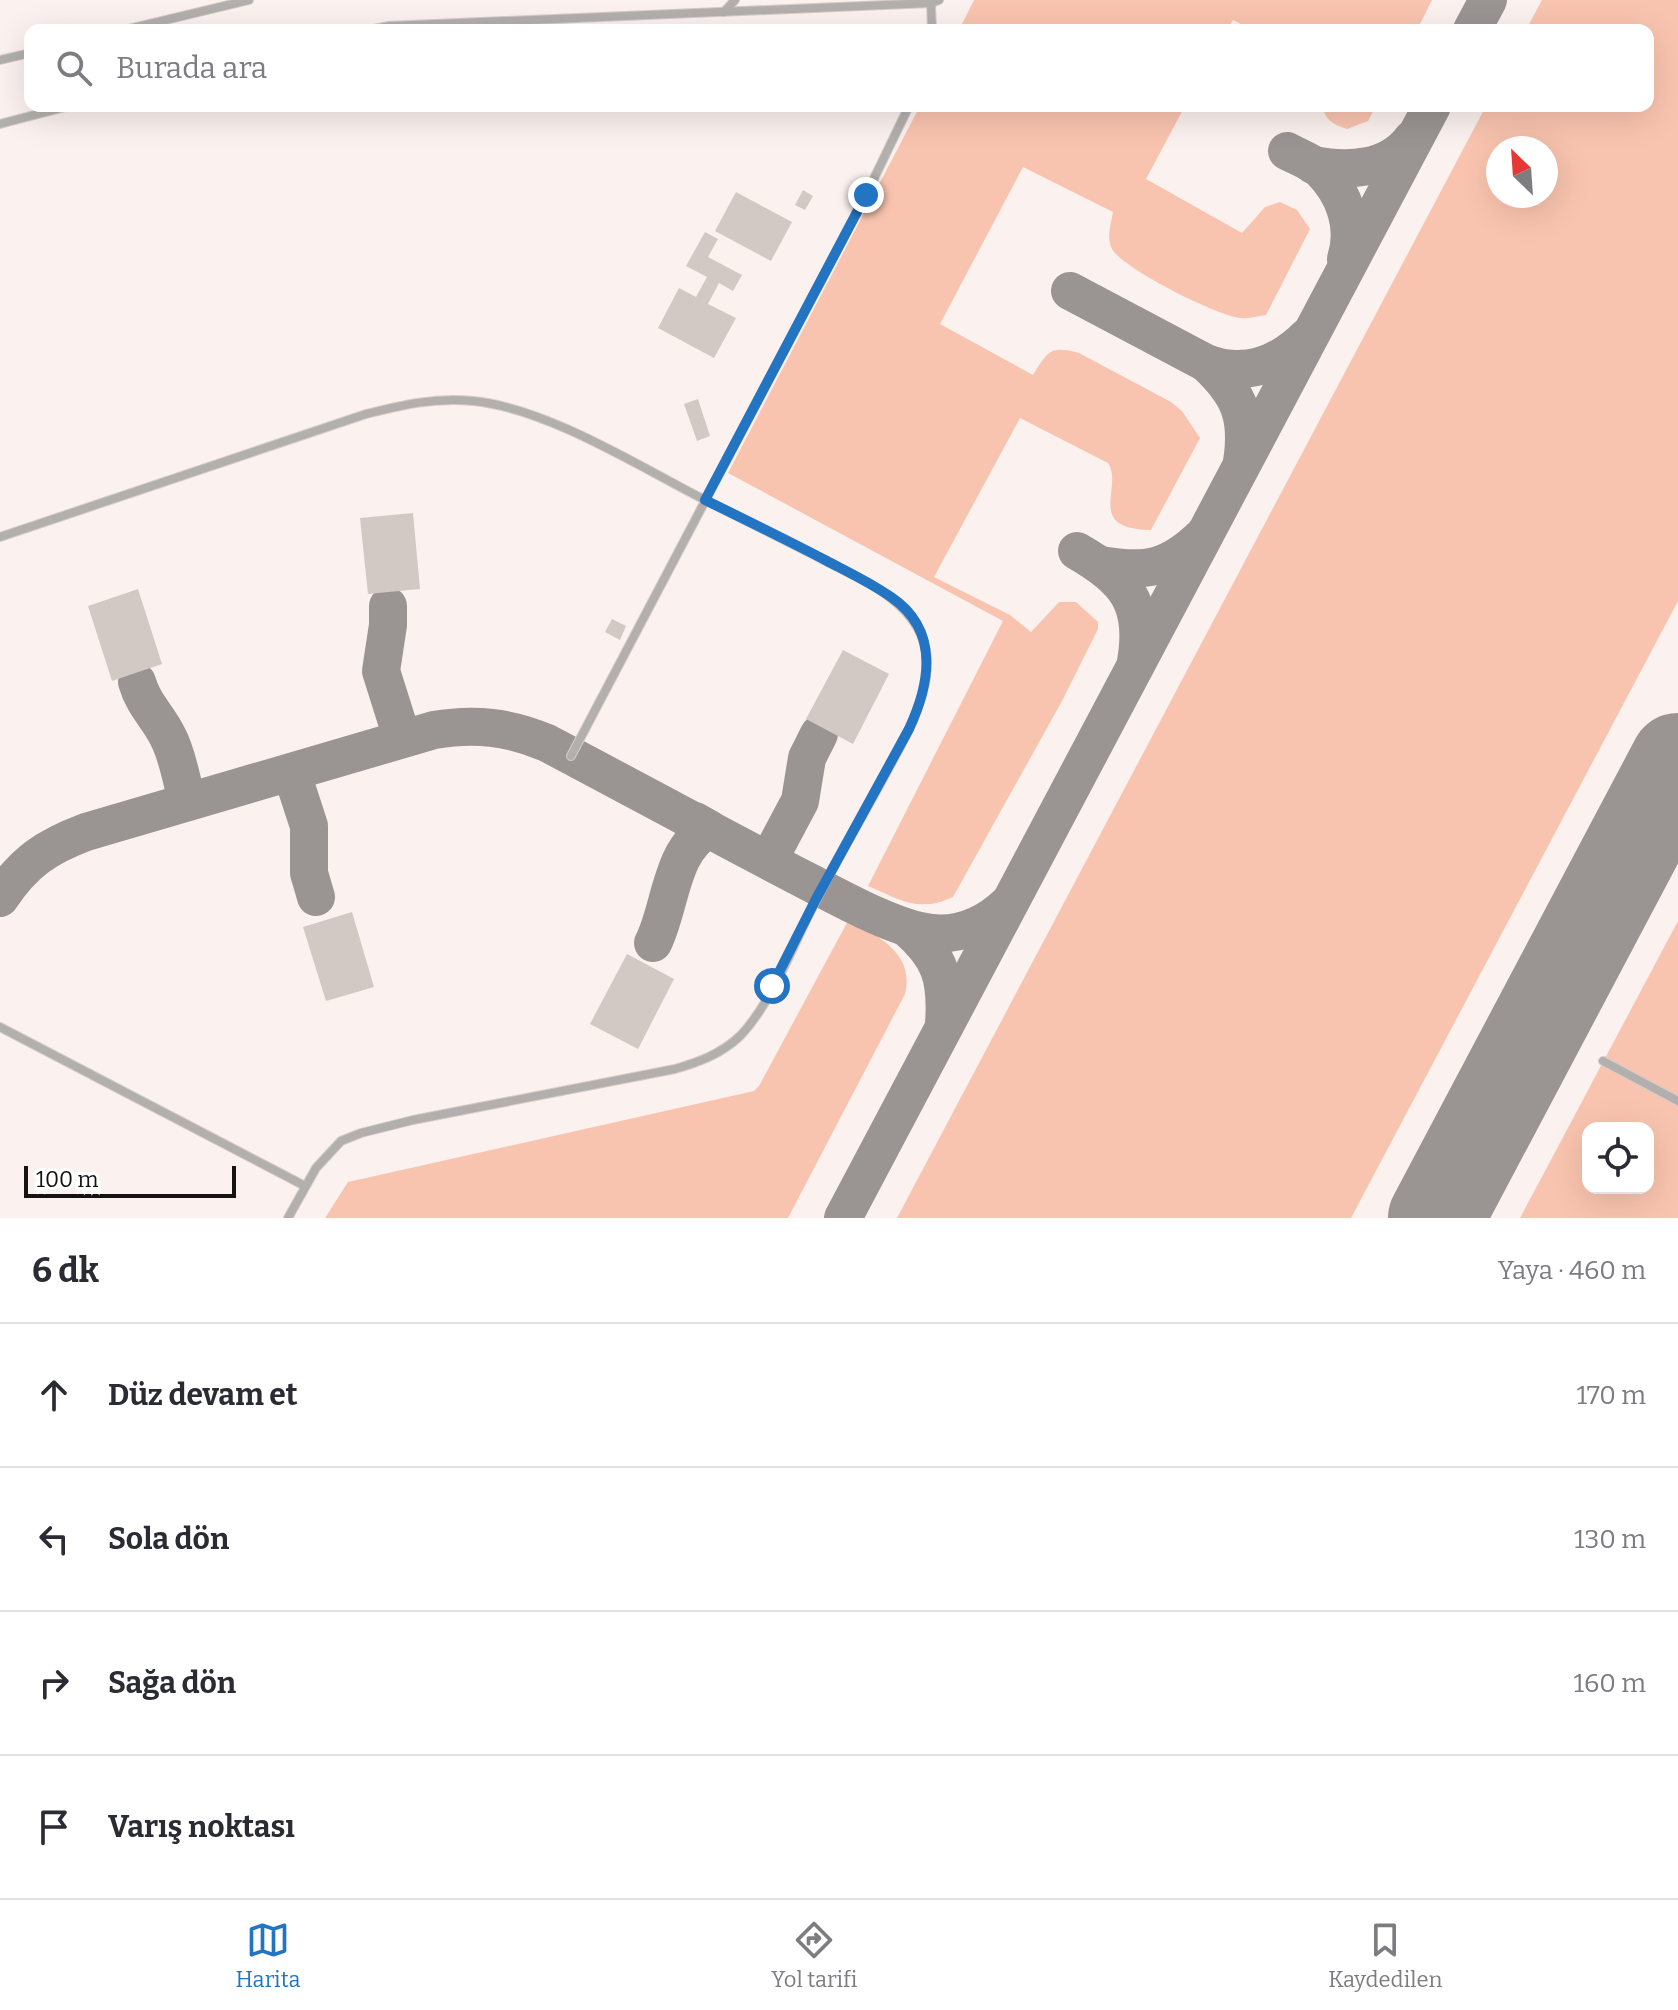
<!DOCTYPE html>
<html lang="tr">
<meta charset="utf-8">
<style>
:root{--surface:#fff;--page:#f2f2f3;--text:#2b2b33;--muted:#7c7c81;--line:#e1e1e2;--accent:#2375c3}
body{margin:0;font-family:Bitter,serif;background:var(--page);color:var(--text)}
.controls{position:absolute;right:24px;bottom:24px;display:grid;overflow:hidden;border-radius:16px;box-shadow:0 8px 32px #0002}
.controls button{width:72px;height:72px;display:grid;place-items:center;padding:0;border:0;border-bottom:2px solid var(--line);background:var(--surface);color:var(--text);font:40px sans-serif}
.compass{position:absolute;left:1486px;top:136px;width:72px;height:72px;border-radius:50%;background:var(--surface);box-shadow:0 8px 32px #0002;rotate:335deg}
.scale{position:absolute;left:24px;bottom:20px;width:212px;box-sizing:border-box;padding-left:8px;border:4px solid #151211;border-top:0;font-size:22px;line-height:28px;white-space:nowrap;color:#151211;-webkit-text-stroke:6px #fff;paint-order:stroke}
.stop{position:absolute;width:24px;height:24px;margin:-18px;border:6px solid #2375c3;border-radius:50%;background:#fff}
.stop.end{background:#2375c3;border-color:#fff;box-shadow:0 2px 8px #0008}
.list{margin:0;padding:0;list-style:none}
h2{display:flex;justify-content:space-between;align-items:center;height:104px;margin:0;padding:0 32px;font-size:34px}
h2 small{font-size:26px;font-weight:400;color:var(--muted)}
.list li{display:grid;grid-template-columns:52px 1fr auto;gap:24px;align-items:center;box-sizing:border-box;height:144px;padding:0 32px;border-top:2px solid var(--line)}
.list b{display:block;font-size:30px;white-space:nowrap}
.list em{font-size:26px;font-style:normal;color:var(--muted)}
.icon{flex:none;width:44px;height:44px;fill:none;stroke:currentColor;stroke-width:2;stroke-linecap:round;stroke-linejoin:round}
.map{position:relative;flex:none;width:1678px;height:1218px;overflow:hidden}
.search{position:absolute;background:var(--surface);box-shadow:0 8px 32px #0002;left:24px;right:24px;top:24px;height:88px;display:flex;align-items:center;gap:20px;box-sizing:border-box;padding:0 28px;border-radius:16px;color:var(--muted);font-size:30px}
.sheet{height:680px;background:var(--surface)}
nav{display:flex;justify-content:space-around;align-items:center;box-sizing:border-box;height:112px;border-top:2px solid var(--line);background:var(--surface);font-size:22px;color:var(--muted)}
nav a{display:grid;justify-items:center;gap:4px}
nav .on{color:var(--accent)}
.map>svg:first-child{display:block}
</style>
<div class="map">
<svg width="1678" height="1218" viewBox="0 0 1678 1218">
<rect width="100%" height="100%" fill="#fbf1ee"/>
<g fill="#f9c4af" fill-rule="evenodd">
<path d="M974,0H1432L1417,30H1252L1233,20L1227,30H959Z"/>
<path d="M1542,0H1678V601L1351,1218H897L1486,106H1648V30H1526ZM1498,148H1546V196H1498Z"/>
<path d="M920,106H1185L1146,179L1242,233L1265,207L1280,202L1297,210L1310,229L1266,315C1258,316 1249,319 1241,318C1219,317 1122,268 1112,249C1106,237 1111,224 1113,212L1023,167L940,324L1033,375C1048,352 1049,345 1079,353L1171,402L1182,411L1200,438L1151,530C1084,529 1124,487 1108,463L1020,418L934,577L1010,615L1031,632L1059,602H1076L1098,622V629L1062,701L953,897C918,913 901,900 868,886L1003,621L728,473Z"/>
<path d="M1322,106H1376L1368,121L1347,129C1333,124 1326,121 1322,106Z"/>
<path d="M849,919C878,937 915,953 905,994L788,1218H325L348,1182L754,1091L759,1086Z"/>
<path d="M1678,921V1218H1520ZM1588,1128H1648V1188H1588Z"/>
</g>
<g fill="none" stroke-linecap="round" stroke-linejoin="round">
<g stroke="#9a9492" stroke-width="38">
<path d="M1472,30L1488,0"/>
<path d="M1287,151C1298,157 1312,162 1321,170C1345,194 1356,227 1346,259"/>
<path d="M1313,165C1348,172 1389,170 1412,139"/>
<path d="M1070,291L1206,363C1245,378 1280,364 1308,336"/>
<path d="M1206,363C1239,394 1249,416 1242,462"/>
<path d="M1077,551C1126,579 1146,603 1136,662"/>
<path d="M1100,565C1146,573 1169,569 1203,536"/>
<path d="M388,606V625L381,671L398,725"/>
<path d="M137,682C144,706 158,716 168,737C177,754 180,774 185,792"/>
<path d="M295,783L309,826V873L316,897"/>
<path d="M775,848L800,801L807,758L819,734"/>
<path d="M0,898C24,862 46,847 86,832L434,730C475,723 509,727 547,743C634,789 720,836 807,881C840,898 895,929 931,933C960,936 987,924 1008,904"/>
<path d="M907,928C941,957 947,980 944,1024"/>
<path d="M653,943C671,908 670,849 709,829L695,821V827"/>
<path d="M843,1218L1432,106"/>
</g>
<path stroke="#9a9492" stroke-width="96" d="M1436,1218L1678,761"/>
</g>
<g fill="#d2c9c5">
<path d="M803,190L813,196L805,210L795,205Z"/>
<path d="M736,192L792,222L771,261L715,231Z"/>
<path d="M705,232L718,239L708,257L742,275L733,291L719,283L708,304L736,318L714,358L658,328L679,288L696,297L707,277L686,266Z"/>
<path d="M698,399L710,436L697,441L684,404Z"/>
<path d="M413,513L420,589L368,594L360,518Z"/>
<path d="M138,589L162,664L112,681L88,606Z"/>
<path d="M612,619L626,626L620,640L605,632Z"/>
<path d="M843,650L889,674L853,744L806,719Z"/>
<path d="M352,912L374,987L326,1001L303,927Z"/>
<path d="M627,954L674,979L638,1049L590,1024Z"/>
</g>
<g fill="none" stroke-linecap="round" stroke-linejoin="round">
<g stroke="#d6cdcb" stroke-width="10">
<g id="lane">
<path d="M931,3L932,30"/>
<path d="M724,12L735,0"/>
<path d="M124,30L249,0"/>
<path d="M369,30L389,26L931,3L939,0"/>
<path d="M0,60L30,53"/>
<path d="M0,124L69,106"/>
<path d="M0,537L366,414C402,405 436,397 473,401C547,408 640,467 707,501C761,528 815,555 869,583C934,622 940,663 909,729C880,788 845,844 815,902C794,943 772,1003 740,1036C721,1054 699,1062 675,1069L413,1120L361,1133L341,1141L316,1168L288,1218"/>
<path d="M571,756L866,195L909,106"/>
<path d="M0,1027L305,1186"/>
<path d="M1603,1061L1678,1101"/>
</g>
</g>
<use href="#lane" stroke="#b3afad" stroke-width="8"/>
</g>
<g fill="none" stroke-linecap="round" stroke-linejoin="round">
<path stroke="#2375c3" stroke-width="10" d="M772,986L816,899L909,729C930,684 940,630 891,597C871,583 848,572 827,561C787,540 746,520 705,500L866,195"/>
</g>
</svg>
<div class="controls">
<button><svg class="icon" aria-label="locate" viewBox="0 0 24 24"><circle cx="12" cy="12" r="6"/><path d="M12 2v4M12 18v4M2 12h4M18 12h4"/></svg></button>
</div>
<svg class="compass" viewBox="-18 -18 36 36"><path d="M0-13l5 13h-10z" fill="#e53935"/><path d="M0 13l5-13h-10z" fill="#7c7c81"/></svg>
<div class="scale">100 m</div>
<div class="stop" style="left:772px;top:986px"></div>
<div class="stop end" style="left:866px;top:195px"></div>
<div class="search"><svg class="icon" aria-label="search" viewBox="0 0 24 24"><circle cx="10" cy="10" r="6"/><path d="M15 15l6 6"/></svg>Burada ara</div>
</div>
<section class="sheet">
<h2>6 dk<small>Yaya · 460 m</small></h2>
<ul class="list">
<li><svg class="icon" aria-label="ahead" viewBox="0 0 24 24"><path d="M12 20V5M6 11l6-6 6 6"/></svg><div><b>Düz devam et</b></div><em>170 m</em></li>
<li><svg class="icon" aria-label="left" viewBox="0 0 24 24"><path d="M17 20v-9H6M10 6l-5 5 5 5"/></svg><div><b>Sola dön</b></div><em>130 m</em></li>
<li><svg class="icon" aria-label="right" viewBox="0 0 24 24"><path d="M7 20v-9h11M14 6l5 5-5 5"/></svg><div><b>Sağa dön</b></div><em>160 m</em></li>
<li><svg class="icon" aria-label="arrive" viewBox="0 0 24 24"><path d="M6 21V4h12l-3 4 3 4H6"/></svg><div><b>Varış noktası</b></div></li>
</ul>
</section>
<nav>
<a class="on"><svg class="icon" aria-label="map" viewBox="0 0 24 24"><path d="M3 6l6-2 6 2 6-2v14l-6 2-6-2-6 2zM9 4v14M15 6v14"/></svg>Harita</a>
<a><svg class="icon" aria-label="directions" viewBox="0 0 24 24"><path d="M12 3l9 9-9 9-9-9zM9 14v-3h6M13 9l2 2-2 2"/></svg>Yol tarifi</a>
<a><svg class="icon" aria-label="saved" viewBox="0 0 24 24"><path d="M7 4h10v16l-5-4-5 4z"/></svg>Kaydedilen</a>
</nav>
